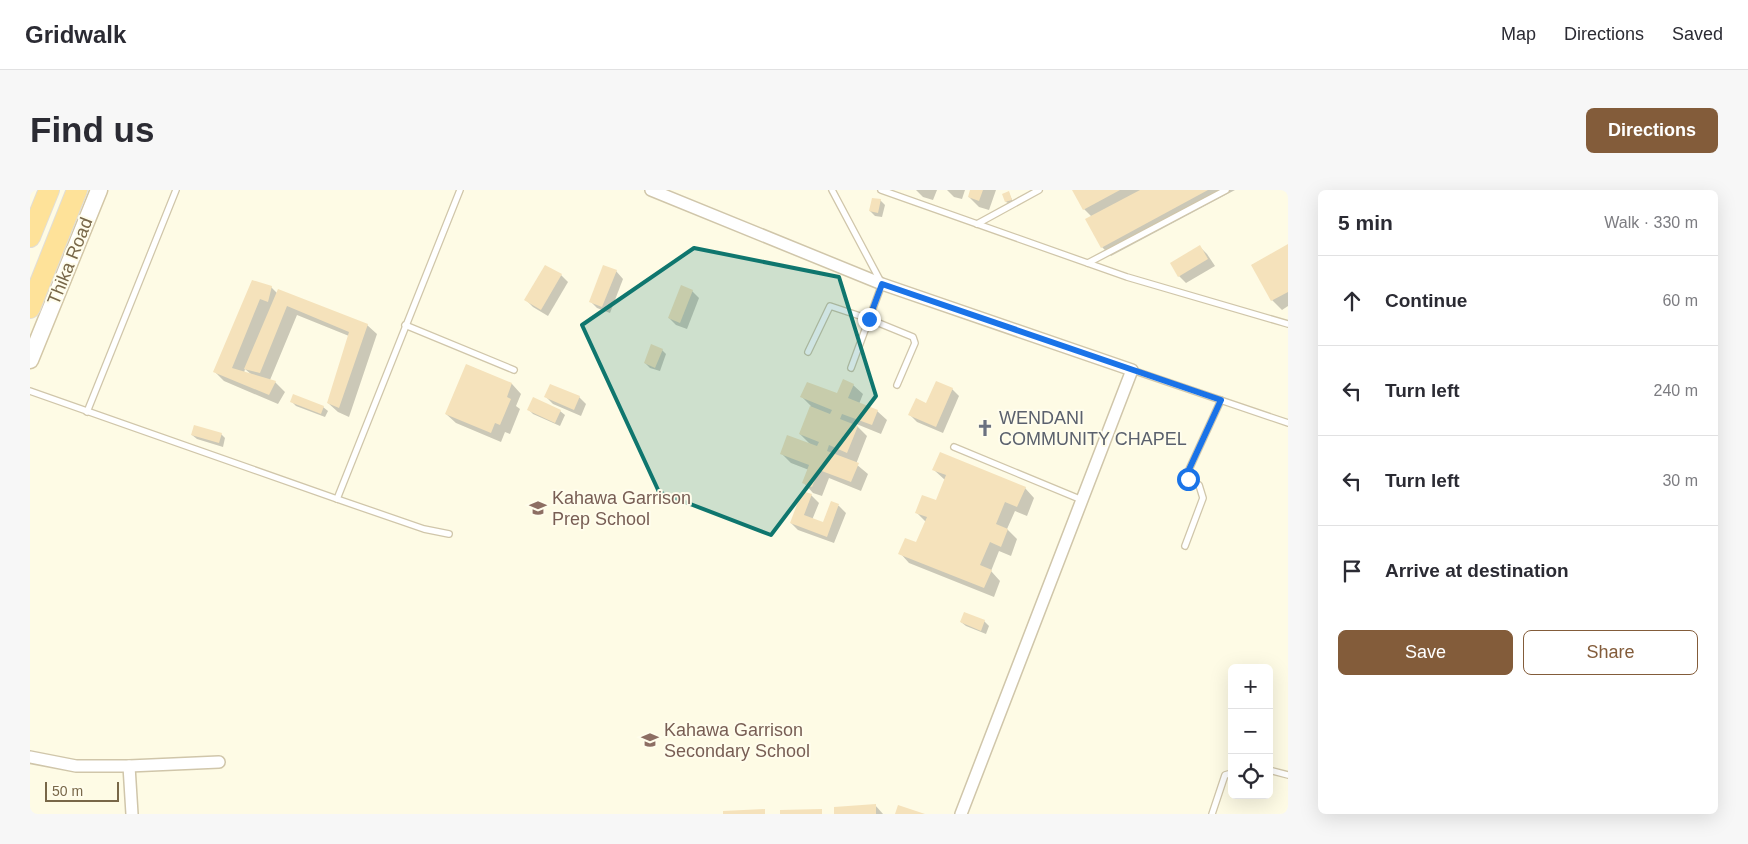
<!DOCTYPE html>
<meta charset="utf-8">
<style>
:root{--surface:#fff;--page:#f7f7f7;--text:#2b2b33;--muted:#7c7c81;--line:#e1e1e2;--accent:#835c3a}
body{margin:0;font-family:Arial,sans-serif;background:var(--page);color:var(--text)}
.controls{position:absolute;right:15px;bottom:15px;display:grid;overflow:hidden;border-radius:8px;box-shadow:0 5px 20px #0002}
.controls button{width:45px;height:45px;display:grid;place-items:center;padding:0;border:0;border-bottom:1px solid var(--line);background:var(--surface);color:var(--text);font:25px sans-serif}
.scale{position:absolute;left:15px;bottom:12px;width:74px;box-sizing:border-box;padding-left:5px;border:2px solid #786748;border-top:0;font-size:14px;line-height:18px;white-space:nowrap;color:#786748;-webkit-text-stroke:4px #fffdec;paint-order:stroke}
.stop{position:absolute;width:15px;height:15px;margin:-11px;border:4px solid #1a73e8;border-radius:50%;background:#fff}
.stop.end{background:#1a73e8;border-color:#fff;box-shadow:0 1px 5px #0008}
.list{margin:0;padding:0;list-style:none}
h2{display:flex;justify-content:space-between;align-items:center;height:65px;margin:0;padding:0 20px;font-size:21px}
h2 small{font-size:16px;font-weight:400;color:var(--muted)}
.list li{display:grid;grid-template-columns:32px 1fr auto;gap:15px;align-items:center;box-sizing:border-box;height:90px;padding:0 20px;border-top:1px solid var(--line)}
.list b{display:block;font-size:19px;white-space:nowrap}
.list em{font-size:16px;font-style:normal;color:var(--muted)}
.actions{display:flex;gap:10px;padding:15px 20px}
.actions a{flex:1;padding:11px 0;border:1px solid var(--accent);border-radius:8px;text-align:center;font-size:18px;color:var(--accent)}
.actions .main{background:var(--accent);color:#fff}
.icon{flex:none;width:28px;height:28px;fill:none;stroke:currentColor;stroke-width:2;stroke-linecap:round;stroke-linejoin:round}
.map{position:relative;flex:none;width:1258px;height:624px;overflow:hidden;border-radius:8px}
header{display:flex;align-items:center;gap:30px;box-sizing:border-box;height:70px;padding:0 25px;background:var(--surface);border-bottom:1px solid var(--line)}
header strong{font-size:24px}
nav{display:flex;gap:28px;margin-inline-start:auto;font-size:18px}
.intro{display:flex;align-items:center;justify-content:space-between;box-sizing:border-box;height:120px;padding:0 30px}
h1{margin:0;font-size:35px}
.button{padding:12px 22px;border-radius:8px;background:var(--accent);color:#fff;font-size:18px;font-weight:700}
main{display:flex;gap:30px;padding:0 30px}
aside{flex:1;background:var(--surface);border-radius:8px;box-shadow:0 5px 20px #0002}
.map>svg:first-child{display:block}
</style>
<header>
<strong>Gridwalk</strong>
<nav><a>Map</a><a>Directions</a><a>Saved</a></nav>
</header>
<div class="intro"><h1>Find us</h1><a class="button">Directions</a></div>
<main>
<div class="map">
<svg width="1258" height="624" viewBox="0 0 1258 624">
<rect width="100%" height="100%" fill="#fefbe5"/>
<g fill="#0003" fill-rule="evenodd">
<path d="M886,0H907L903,10L893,7Z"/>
<path d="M917,0H935L932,9L924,7Z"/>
<path d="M942,0H966L959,20L949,17L939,7Z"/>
<path d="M1044,0H1205L1081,66L1072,57L1062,27L1054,19Z"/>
<path d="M979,3L983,12L978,13L976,12Z"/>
<path d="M850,10L855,15L852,27L845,26L840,21Z"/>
<path d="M1258,55V116L1252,120L1242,110L1222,75Z"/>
<path d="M1170,57L1177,64L1185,76L1156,93L1149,86Z"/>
<path d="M586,81L593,89L580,123L567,118L560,111Z"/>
<path d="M531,85L538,92L518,126L503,117L496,110Z"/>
<path d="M222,92L241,97L247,103L337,135L347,144L319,227L308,222L298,213L319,146L267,125L240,190L245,192L255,202L248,214L194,191L185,182ZM215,179L222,185L214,183Z"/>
<path d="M662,101L669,108L657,139L646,135L639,128Z"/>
<path d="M632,160L636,164L630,181L620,178L615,173Z"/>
<path d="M437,175L482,194L491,204L486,216L490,219L480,244L475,242L471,252L426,233L416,224Z"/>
<path d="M823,195L833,204L829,214L847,221L857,230L851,244L824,233L837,246L826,274L838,284L831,301L799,288L792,306L783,303L774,293L779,280L761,273L751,263L782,256L770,244L781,216L772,207L808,205Z"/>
<path d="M922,199L929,206L913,243L887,232L880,225Z"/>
<path d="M516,207H549L556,214L551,226L523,214Z"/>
<path d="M261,211L293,217L298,221L295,227L266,216Z"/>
<path d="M499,220L530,221L535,225L530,236L503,224Z"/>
<path d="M191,244L195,248L193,257L167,249L162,245Z"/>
<path d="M904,280L995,298L1004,308L997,326L985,321L977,339L987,349L981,366L969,361L961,381L970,391L964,407L879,373L870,363L887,354L896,332L886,322L906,312L915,290Z"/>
<path d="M781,305L789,313L782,330L794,334L801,313L809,316L816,323L804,353L768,340L761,333Z"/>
<path d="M954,431L959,436L956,444L936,436L931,432Z"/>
<path d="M845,615L853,624H805V619Z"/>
</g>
<g fill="#f5e2bb">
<path d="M940,0H953L949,11L938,7Z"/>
<path d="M1042,0H1090L1053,20Z"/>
<path d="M1110,0H1178L1071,58L1055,29Z"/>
<path d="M979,1L982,10L975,12L972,4Z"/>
<path d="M842,8L851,9L848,23L839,21Z"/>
<path d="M1258,54V102L1241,111L1221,75Z"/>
<path d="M1170,55L1178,69L1148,87L1140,73Z"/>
<path d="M515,75L532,84L511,120L494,110Z"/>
<path d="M573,75L587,80L572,117L559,112Z"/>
<path d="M222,90L242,96L238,112L230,109L202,178L246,191L239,205L183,182Z"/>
<path d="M651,95L663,100L650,133L638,128Z"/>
<path d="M248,99L338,134L309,218L297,213L319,142L257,116L230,183L214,179Z"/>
<path d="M621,154L633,159L625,178L614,173Z"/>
<path d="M436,174L482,193L477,207L481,209L470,235L465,233L461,243L415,224Z"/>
<path d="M813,189L824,194L818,208L848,220L842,235L812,224L810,229L828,236L817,263L799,255L797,261L829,273L821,292L789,280L782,297L772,293L779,275L750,264L757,245L787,256L789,252L769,244L780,216L800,224L802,220L770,207L777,192L807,203Z"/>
<path d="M906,191L923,198L906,237L878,225L886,208L896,213Z"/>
<path d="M520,194L550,206L544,220L514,207Z"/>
<path d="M263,204L294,216L291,224L260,212Z"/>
<path d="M503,207L531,220L525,233L497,220Z"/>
<path d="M164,235L192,243L189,253L161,245Z"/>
<path d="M910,262L996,297L987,317L975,312L966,334L978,339L971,357L960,352L950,375L962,380L954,398L868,364L875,348L886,352L897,327L885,323L892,305L906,310L916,285L902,280Z"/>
<path d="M772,301L782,304L774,325L793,332L801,311L809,314L797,347L760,333Z"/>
<path d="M934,422L955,430L951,441L930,432Z"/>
<path d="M846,614V624H804V617Z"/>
<path d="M868,615L895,624H865Z"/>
<path d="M735,619V624H693V621Z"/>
<path d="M792,619V624H750V620Z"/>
</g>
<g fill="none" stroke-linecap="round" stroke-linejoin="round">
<g stroke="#d0c6aa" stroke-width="8">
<g id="service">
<path d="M802,0L852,94L821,178"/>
<path d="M851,0L1097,87L1258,134"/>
<path d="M947,34L1009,0"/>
<path d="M1058,73L1196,0"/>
<path d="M375,135L484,180"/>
<path d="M778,162L800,116L839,129L883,147L885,153L867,195"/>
<path d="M1102,180L1258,233"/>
<path d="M0,201L307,309L394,339L419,344"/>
<path d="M57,222L146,0"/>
<path d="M924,257L1052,310"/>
<path d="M307,309L430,0"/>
<path d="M1155,356L1173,308L1169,295L1156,286L1191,210"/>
<path d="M1239,580L1258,585"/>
<path d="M1182,624L1195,585L1202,583"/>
</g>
</g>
<g stroke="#d0c6aa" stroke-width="14">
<g id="minor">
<path d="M621,0L852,94L1102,180L931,624"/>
<path d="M0,567L46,576H99L189,572"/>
<path d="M99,576L102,624"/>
</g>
</g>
<g stroke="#d3c7a7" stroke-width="19">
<path id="secondary" d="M0,170L69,0"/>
</g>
<g stroke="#e1ded7" stroke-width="22">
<g id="trunk">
<path d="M0,47L19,0"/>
<path d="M0,118L47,0"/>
</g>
</g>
<use href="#service" stroke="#fff" stroke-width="5.5"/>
<use href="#minor" stroke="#fff" stroke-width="11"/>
<use href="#secondary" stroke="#fff" stroke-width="16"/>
<use href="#trunk" stroke="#fee299" stroke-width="20"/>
</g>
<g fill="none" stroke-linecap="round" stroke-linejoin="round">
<path stroke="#1a73e8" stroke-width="6" d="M839,129L852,94L1191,210L1156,286L1158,289"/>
</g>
<path fill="#0f766e" fill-opacity="0.2" stroke="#0f766e" stroke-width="4" stroke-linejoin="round" d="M664,58L809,87L846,206L741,345L629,302L552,135Z"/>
<defs>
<g id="church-bare" transform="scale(1.35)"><path d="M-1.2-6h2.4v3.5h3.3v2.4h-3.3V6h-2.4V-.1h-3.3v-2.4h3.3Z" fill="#6b7280" stroke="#fffdec" stroke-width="2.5" paint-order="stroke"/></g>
<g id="school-bare" transform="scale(1.35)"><path d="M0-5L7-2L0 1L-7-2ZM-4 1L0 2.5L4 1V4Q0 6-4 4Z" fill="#8d6e63" stroke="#fffdec" stroke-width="2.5" paint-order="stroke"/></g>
</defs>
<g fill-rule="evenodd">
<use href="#church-bare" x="955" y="238"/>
<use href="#school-bare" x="508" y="318"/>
<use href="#school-bare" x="620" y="550"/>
</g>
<g text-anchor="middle" stroke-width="4" stroke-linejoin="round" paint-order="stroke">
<g font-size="18" fill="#786748" stroke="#fffdec">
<text transform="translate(40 71) rotate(-68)" y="6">Thika Road</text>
</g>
<g font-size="18" fill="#5b616d" stroke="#fffdec" text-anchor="start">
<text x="969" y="234">WENDANI<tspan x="969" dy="21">COMMUNITY CHAPEL</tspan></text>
</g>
<g font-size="18" fill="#785e54" stroke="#fffdec" text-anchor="start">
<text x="522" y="314">Kahawa Garrison<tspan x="522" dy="21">Prep School</tspan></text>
<text x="634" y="546">Kahawa Garrison<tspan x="634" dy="21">Secondary School</tspan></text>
</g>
</g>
</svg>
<div class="controls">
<button>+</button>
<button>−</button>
<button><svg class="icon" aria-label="locate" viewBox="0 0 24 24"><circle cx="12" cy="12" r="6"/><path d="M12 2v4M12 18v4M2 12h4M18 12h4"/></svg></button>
</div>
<div class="scale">50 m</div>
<div class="stop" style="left:1158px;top:289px"></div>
<div class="stop end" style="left:839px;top:129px"></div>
</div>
<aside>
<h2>5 min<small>Walk · 330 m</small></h2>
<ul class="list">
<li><svg class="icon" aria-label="ahead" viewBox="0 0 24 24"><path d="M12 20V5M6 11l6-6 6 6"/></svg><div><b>Continue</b></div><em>60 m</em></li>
<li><svg class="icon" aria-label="left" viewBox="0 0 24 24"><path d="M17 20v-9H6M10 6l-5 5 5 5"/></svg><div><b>Turn left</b></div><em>240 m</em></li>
<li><svg class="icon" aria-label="left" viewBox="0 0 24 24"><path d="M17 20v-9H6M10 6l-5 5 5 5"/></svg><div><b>Turn left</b></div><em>30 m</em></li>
<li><svg class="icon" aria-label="arrive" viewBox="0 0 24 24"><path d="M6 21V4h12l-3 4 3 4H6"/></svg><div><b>Arrive at destination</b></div></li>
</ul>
<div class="actions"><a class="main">Save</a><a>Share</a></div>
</aside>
</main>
